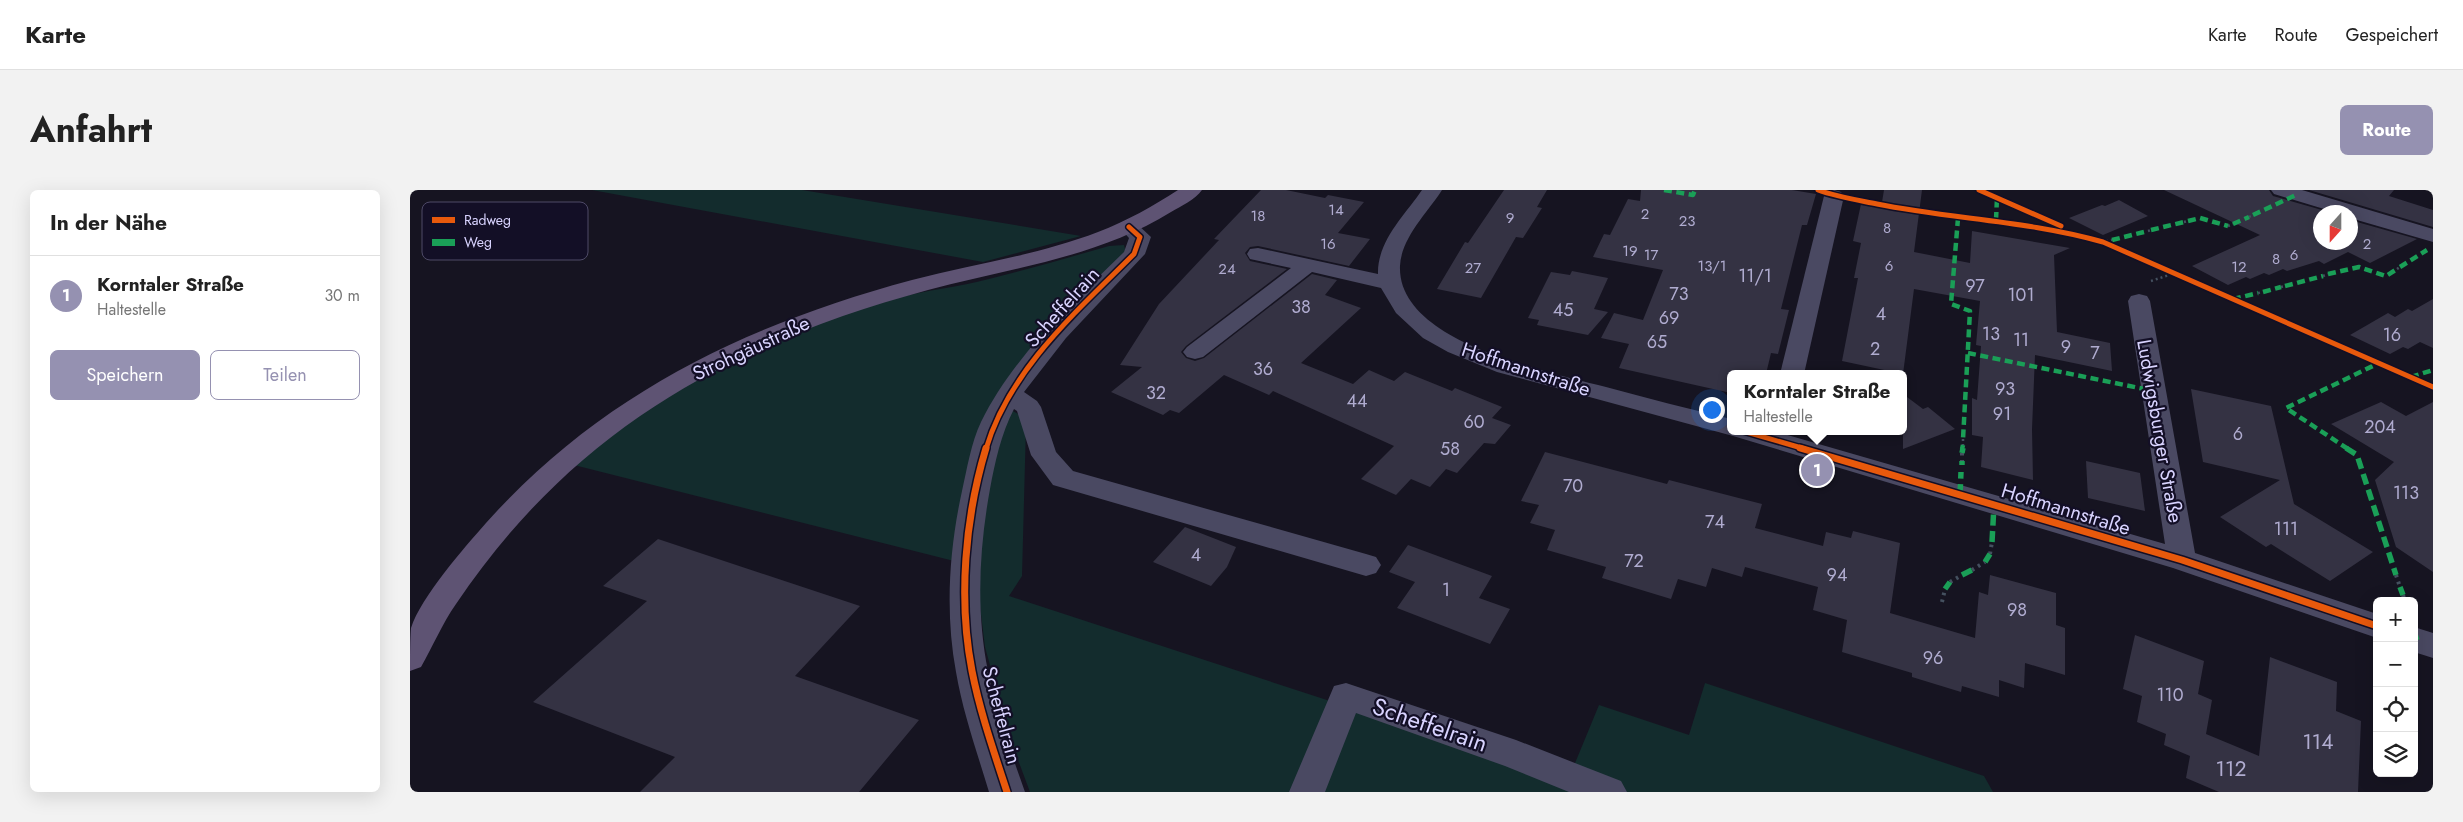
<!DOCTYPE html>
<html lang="de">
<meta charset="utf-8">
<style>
:root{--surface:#fff;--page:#f2f2f2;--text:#222;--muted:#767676;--line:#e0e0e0;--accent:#9591b1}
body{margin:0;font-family:Jost,sans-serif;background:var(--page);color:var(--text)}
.controls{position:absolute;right:15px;bottom:15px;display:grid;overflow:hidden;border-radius:8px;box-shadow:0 5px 20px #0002}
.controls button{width:45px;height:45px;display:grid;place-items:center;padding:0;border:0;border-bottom:1px solid var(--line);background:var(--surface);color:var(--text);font:25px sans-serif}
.compass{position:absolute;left:1903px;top:15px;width:45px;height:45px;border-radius:50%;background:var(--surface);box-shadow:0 5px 20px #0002;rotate:201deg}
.you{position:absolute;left:1301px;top:219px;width:18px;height:18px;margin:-12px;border:4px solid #fff;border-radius:50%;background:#1a73e8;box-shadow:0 0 0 8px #1a73e833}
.badge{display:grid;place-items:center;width:32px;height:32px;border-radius:50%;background:var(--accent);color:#fff;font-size:16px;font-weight:700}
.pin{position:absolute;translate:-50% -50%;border:2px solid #fff;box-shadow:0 1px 5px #0006}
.popup{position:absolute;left:1317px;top:180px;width:180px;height:65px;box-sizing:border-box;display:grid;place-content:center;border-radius:8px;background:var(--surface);filter:drop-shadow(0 1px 4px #0005);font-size:16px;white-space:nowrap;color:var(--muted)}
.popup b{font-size:19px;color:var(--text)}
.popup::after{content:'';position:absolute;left:50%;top:100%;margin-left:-10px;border:10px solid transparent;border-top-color:var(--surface)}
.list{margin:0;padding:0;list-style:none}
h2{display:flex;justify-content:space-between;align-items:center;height:65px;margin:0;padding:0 20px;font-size:21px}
h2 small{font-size:16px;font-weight:400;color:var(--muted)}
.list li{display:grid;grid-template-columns:32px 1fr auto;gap:15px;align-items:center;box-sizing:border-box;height:80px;padding:0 20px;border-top:1px solid var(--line)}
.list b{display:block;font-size:19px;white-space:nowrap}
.list p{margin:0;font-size:16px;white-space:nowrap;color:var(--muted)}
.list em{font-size:16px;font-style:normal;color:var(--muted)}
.actions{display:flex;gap:10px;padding:15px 20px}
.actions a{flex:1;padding:11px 0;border:1px solid var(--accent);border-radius:8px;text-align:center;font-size:18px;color:var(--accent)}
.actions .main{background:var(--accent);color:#fff}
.icon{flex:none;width:28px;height:28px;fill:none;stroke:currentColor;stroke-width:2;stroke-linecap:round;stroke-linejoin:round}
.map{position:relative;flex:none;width:2023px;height:602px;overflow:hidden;border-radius:8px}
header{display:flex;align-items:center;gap:30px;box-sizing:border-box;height:70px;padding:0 25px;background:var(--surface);border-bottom:1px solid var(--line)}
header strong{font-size:24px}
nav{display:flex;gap:28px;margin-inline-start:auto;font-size:18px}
.intro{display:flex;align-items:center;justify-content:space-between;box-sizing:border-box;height:120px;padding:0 30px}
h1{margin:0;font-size:35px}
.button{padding:12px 22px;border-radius:8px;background:var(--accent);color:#fff;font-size:18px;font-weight:700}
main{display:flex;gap:30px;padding:0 30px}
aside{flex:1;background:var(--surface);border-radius:8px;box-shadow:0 5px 20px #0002}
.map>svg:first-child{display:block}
</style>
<header>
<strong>Karte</strong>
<nav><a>Karte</a><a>Route</a><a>Gespeichert</a></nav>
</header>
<div class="intro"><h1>Anfahrt</h1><a class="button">Route</a></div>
<main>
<aside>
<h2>In der Nähe<small></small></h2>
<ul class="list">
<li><span class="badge">1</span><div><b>Korntaler Straße</b><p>Haltestelle</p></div><em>30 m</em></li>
</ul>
<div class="actions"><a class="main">Speichern</a><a>Teilen</a></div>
</aside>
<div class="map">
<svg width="2023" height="602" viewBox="0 0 2023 602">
<rect width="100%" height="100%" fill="#161421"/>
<g fill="#132c2d">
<path d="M182,0H392L671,46L573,72Z"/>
<path d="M714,55L716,63L609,179L544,371L164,275C257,195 369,142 487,108C517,100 549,97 579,89C620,79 660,67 699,56Z"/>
<path d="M603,221L608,224L616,235L612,386L599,406L923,512L1163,578L1189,515L1279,545L1295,493L1574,586L1583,602H620L601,551L575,457L568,400L572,293L595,227Z"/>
</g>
<g fill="#343243">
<path d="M851,0H876L915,8L918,5L954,12L928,43L960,49L939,76L848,56L840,57L835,63L840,71L877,79L776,156L771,162L776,168L785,171L794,168L902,84L927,90L915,105L951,118L891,173L943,194L959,180L984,191L995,182L1042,201L1045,198L1092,217L1082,228L1101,235L1085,254L1074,253L1047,283L1036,279L1020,297L1001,289L986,305L951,289L984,256L863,201L859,205L814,185L769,223L760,220L753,225L701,202L732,177L710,175L749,114L809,50L804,49Z"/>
<path d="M1094,0H1137L1127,17L1132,18L1113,48L1106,47L1071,108L1027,99L1055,52L1058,53Z"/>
<path d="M1231,0H1382L1406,4L1397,35H1392L1371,119L1379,120L1368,164L1361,163L1356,184H1321V203L1209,178L1219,154L1191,148L1204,123L1233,130L1253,80L1183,67L1194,44L1200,45L1218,9L1230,11Z"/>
<path d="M1474,0H1512L1504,62L1560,73L1562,41L1660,58L1644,65L1647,142L1700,153L1702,181L1625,165L1622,239L1623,290L1571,277L1573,247L1562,245V208L1567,210L1571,156L1566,155L1570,111L1504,99L1493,184L1432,171L1448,88H1444L1451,53L1443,51L1451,14L1471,18Z"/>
<path d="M1754,0H1859L1863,6L1919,22H1910V52H1940V30L2007,49L1960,73L1938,62L1914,74L1909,71L1877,81L1873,79L1859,85L1854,83L1840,89L1836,87L1818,95L1782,76L1850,45Z"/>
<path d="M1899,0H1984L1979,6L2023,20V37Z"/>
<path d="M1709,10L1738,26L1693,45L1659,28L1692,15L1695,16Z"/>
<path d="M1162,81L1198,88L1184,119L1198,122L1178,145L1127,135L1129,130L1118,128L1141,82L1160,85Z"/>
<path d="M2023,109V158L2010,152L1998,159L1993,157L1980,164L1940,145L1978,123L1985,127L1998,119L2002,121Z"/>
<path d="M1781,199L1861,216L1884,314L1963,362L1920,391L1861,354L1856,357L1810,327L1870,290L1793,272Z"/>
<path d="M1493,204L1513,219L1518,217L1545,239L1493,259Z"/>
<path d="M1971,212L1996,226L2023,212V382L1986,357L1965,290L1984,272L1921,234Z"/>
<path d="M1135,262L1257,294L1259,290L1352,314L1345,338L1413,356L1416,342L1441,348L1443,341L1490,353L1480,423L1565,448L1569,402L1578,405L1580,385L1646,403V435L1655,438V485L1615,473L1614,498L1589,490V507L1552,496L1551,502L1502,487V483L1432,462L1437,430L1403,420L1408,397L1335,377L1332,387L1302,378L1296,397L1268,389L1261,409L1192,388L1196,377L1137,360L1145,340L1120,333L1129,315L1111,311Z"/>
<path d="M1676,271L1730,283L1735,321L1678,308Z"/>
<path d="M775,337L826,357L817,377L801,396L743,372Z"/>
<path d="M248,349L450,416L385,486L509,530L449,602H230L265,567L123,512L237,411L193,396Z"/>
<path d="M998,355L1082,386L1069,408L1100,419L1080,454L987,418L1005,392L979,382Z"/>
<path d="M1725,445L1794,471L1788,504L1802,510L1796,544L1849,566L1860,467L1927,492L1926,521L1951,531L1948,602H1809L1776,588L1780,566L1754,555L1756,544L1727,532L1732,506L1713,499Z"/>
</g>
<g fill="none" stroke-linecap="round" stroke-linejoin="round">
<g stroke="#44505f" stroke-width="2.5" stroke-dasharray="2 3" stroke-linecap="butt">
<path d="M1839,27L1843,25"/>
<path d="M1774,32L1778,31"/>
<path d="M1818,36L1823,34"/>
<path d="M1738,41L1741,40"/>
<path d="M1696,51L1702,50"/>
<path d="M1987,79L1990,77"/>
<path d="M1913,86L1918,84"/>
<path d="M1741,91L1762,84"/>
<path d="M1871,97L1875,96"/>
<path d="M1848,103L1853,102"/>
<path d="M1553,249V255"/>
</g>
<g stroke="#44505f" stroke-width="4" stroke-dasharray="2.5 4.5" stroke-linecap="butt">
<path d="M1552,263V271"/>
<path d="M1580,364L1582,352"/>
<path d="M1562,380L1575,372"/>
<path d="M1986,385L1990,397"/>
<path d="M1540,392L1552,385"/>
<path d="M1993,405L1995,411"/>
<path d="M1532,412L1535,399"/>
</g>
<g fill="#4a4962" fill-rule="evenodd">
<path d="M1012,0H1032C1018,22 991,48 990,76C987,153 1140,182 1196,197C1237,208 1279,219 1321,229V241H1364L1755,354L1718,111L1721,106L1729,104L1737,106L1740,111L1785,363L1967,424V448L1763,378L1323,246L1087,182L1038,162L1013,148L986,123L971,98L902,82L793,167L785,169L777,167L773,162L777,157L881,78L840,69L837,64L840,59L848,58L968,84C967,51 995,25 1012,0Z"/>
<path d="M1424,0L1431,2L1434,6L1394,184H1370L1414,6L1417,2Z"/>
<path d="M1861,0H1892L2023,39V52L1940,28V22H1924L1864,4Z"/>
<path d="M719,31L726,33L741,47L735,64L656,148L614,202L627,211L631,217L646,262L663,281L956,364L966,367L971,375L966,383L956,386L643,295L621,265L607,221L604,219C591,244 585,272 580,299C569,359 566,422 578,481C586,523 601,562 615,602H579C567,562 553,523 546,482C535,423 539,360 552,301C557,279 561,253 571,232C604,165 662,113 714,62L719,48L709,37L712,33Z"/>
<path d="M2004,437L2023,443V468L2004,462Z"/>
<path d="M936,493L1106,550L1211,591L1217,602H1159L1095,576L946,523L915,602H879L924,496Z"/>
</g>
<path fill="#5e5373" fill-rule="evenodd" d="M768,0H792C785,10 771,16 761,22C687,68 600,78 518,100C319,154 163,240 46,414C32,434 23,456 11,477L0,481C0,468 0,450 1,438C11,407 54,358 76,333C191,204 338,134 502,90C564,74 628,65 688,42C717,31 743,16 768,0Z"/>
<g stroke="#1a9f57" stroke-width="4.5" stroke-dasharray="8 4.5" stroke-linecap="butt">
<path d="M1254,0L1283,5L1285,0"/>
<path d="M1843,25L1886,5"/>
<path d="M1548,28L1541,114L1560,121L1553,249"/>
<path d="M1586,30L1587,8"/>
<path d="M1778,31L1790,28L1818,36"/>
<path d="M1823,34L1839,27"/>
<path d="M1741,40L1774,32"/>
<path d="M1702,50L1738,41"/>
<path d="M1990,77L2017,60"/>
<path d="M1918,84L1949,77L1976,86L1987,79"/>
<path d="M1875,96L1913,86"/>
<path d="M1853,102L1871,97"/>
<path d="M1823,109L1848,103"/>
<path d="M1558,163L1744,201"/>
<path d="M2001,187L2023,180"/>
<path d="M1552,259L1553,255"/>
<path d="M1938,259L1876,218L1969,173"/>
</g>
<g stroke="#1a9f57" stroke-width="5.5" stroke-dasharray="11 5.5" stroke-linecap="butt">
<path d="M1936,258L1947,265L1986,385"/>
<path d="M1552,263L1553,258"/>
<path d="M1552,271V275"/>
<path d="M1550,305L1551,282"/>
<path d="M1582,352L1584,315"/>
<path d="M1575,372L1580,364"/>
<path d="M1552,385L1562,380"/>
<path d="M1990,397L1993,405"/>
<path d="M1535,399L1540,392"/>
<path d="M2004,441L2007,450"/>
</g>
<g stroke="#130f26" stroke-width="8">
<g id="cycleway-far1">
<path d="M1408,0C1427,7 1447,10 1467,14C1542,29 1619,31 1693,52L2023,197"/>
<path d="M1569,0L1651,36"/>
<path d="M1333,241L1395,259"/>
<path d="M576,259C599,180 667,121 724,64L730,47L719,37"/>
</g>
</g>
<g stroke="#130f26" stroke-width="10">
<g id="cycleway">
<path d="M576,258C555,328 548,409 562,481C570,522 584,562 597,602"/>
<path d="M1390,258L1772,370L1967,436"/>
</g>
</g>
<use href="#cycleway-far1" stroke="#e8590c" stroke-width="5"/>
<use href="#cycleway" stroke="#e8590c" stroke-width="7"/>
</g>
<g text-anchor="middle" stroke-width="4.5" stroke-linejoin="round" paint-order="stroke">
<g font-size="15" fill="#b0acd0">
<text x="926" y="25">14</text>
<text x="1235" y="29">2</text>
<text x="848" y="31">18</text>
<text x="1100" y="33">9</text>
<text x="1277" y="36">23</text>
<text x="1477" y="43">8</text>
<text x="918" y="59">16</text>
<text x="1957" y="59">2</text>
<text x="1220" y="66">19</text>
<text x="1241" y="70">17</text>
<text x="1884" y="70">6</text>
<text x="1866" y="74">8</text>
<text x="1302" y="81">13/1</text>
<text x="1479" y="81">6</text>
<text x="1829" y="82">12</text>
<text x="1063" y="83">27</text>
<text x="817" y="84">24</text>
</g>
<g font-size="18" fill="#b0acd0">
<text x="1345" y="92">11/1</text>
<text x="1565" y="102">97</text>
<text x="1269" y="110">73</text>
<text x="1611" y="111">101</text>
<text x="891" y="123">38</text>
<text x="1153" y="126">45</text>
<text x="1471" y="130">4</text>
<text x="1259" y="134">69</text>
<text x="1581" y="150">13</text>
<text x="1982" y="151">16</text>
<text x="1611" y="156">11</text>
<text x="1247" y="158">65</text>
<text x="1656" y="163">9</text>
<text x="1465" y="165">2</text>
<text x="1685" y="169">7</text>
<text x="853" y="185">36</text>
<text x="1595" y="205">93</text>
<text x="746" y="209">32</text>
<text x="947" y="217">44</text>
<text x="1592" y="230">91</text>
<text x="1064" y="238">60</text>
<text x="1970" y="243">204</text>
<text x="1828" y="250">6</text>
<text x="1040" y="265">58</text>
<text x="1163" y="302">70</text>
<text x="1996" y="309">113</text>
<text x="1305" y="338">74</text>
<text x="1876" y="345">111</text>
<text x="786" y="371">4</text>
<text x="1224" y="377">72</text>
<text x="1427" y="391">94</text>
<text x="1036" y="406">1</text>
<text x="1607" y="426">98</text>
<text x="1523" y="474">96</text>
<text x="1760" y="511">110</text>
</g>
<g font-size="20" fill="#d9d4ff" stroke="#130f26">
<text transform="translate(652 117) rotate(-48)" y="7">Scheffelrain</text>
<text transform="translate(341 158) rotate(-25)" y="7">Strohgäustraße</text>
<text transform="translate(1116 179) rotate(18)" y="7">Hoffmannstraße</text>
<text transform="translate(1750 241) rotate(80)" y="7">Ludwigsburger Straße</text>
<text transform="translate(1656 319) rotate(17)" y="7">Hoffmannstraße</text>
<text transform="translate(592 525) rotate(75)" y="7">Scheffelrain</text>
</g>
<g font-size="21" fill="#b0acd0">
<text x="1908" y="559">114</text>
<text x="1821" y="586">112</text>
</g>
<g font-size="24" fill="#d9d4ff" stroke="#130f26">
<text transform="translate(1020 535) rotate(19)" y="8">Scheffelrain</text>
</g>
</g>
<rect x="12" y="12" width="166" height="58" rx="8" fill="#130f26" stroke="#4e4a67" stroke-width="1"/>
<rect x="22" y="27" width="23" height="6" fill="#e8590c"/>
<rect x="22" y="49" width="23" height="7" fill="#1a9f57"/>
<g font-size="14" fill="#d9d4ff">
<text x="54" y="35">Radweg</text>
<text x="54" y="57">Weg</text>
</g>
</svg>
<div class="controls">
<button>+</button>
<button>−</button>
<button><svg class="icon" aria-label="locate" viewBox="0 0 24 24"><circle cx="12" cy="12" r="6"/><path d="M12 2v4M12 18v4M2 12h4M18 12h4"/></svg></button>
<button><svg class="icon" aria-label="layers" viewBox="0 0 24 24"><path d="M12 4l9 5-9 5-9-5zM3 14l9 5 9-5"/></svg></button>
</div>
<svg class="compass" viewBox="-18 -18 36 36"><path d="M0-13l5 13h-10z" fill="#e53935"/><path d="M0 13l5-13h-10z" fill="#767676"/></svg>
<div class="you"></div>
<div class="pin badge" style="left:1407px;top:280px">1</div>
<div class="popup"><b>Korntaler Straße</b>Haltestelle</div>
</div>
</main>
